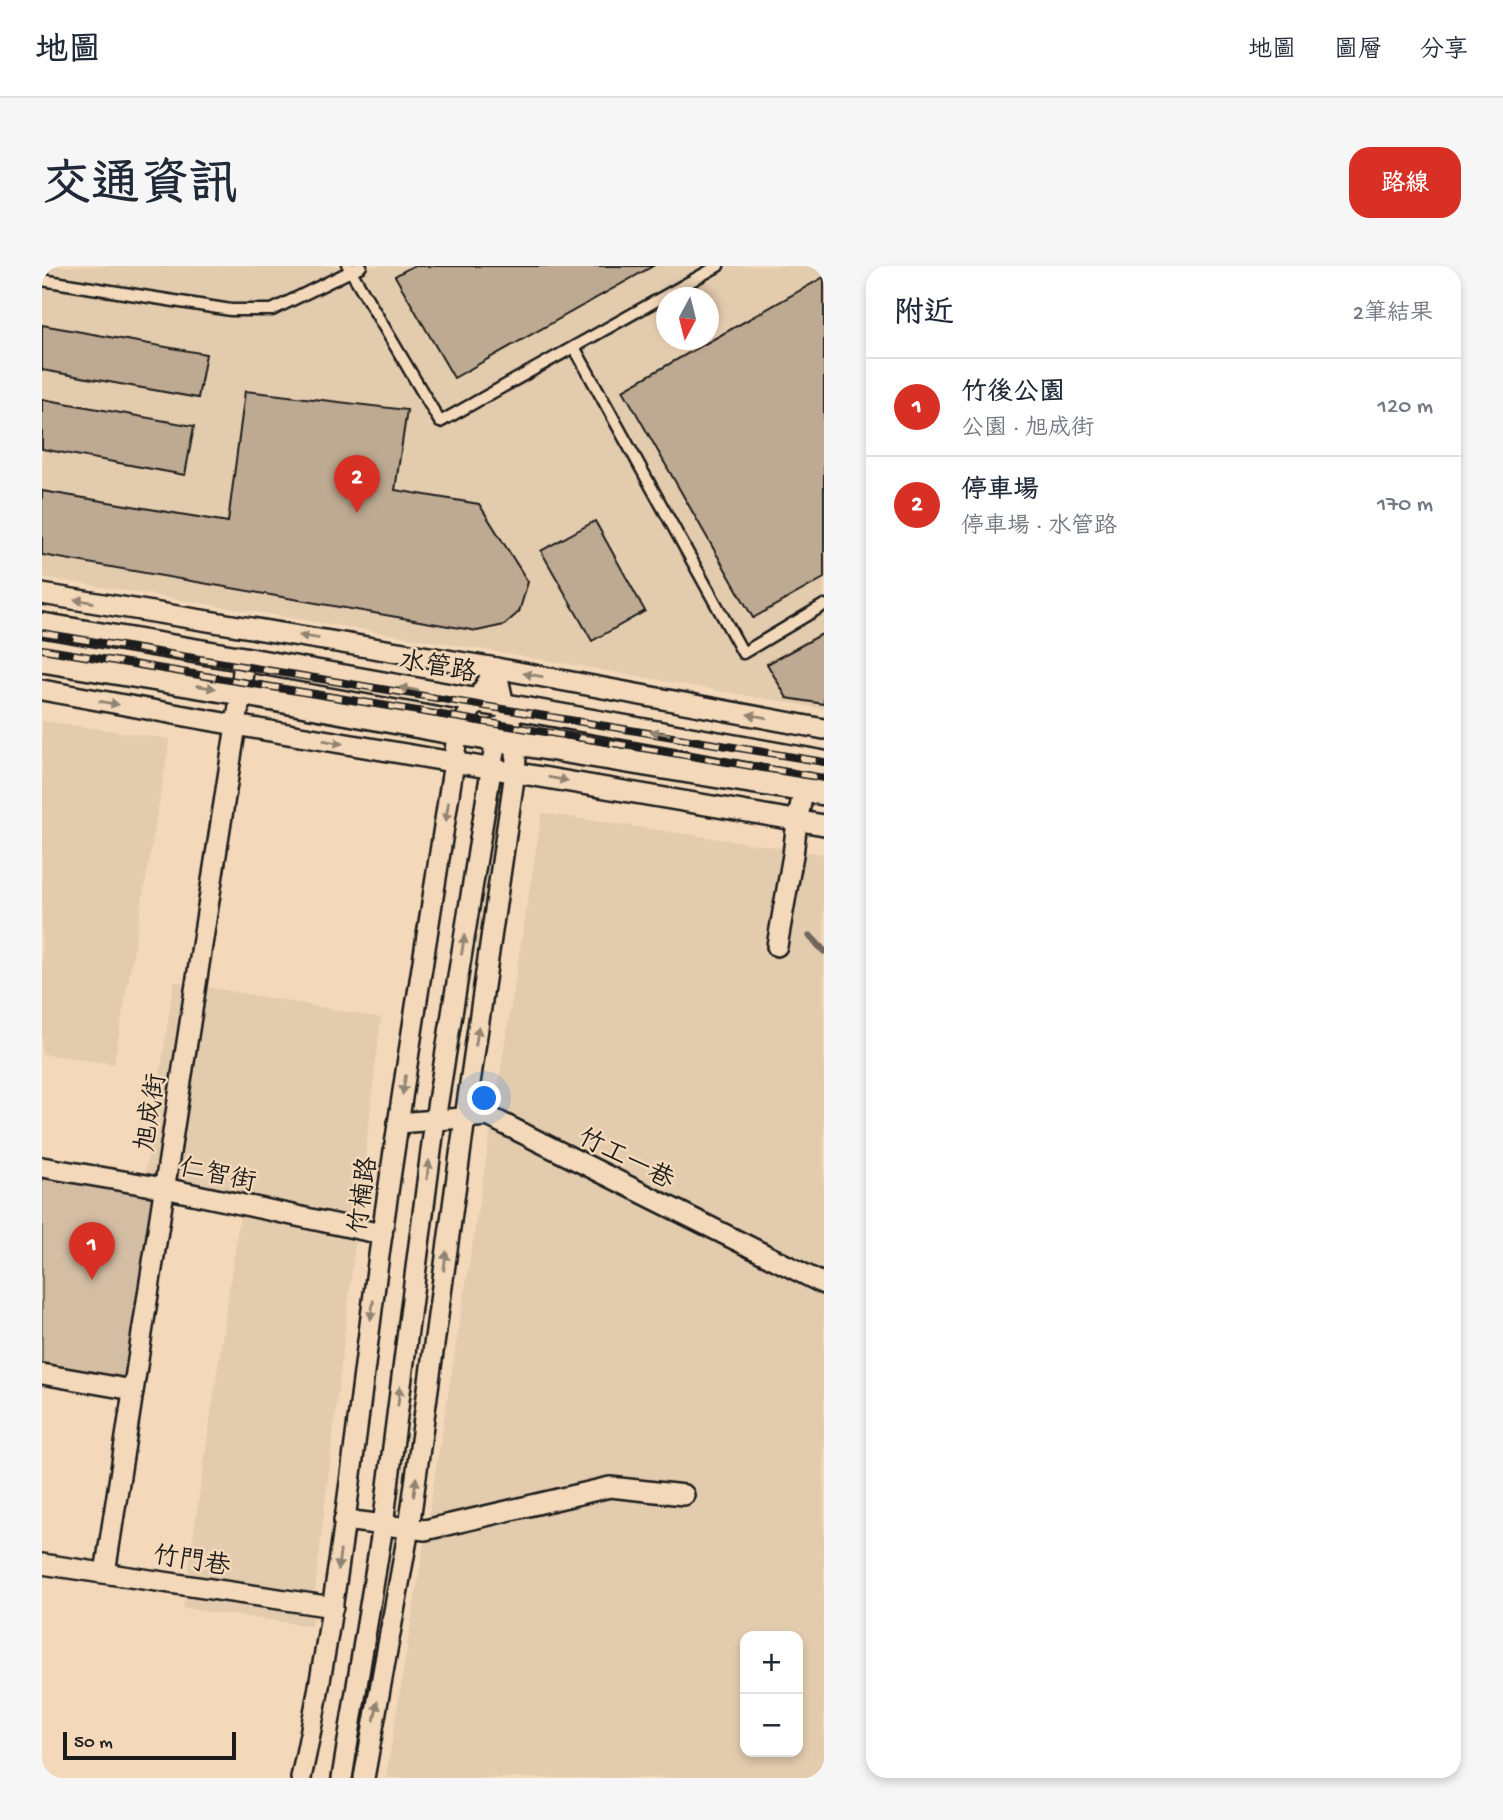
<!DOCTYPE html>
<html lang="zh-TW">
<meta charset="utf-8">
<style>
:root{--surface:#fff;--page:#f6f6f7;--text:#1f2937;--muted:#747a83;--line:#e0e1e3;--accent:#d93025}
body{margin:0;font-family:"Gochi Hand","LXGW WenKai TC",sans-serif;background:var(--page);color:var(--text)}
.controls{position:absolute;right:21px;bottom:21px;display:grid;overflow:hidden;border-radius:14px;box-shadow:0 4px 10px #0003}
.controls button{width:63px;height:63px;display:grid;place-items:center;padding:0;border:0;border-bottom:2px solid var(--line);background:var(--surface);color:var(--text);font:35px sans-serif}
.compass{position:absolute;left:614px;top:21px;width:63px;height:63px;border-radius:50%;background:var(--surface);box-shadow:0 4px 10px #0003;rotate:187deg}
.scale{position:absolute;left:21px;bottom:18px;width:173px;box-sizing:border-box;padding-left:7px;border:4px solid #1c1c1c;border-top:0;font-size:19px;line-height:24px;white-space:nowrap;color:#1c1c1c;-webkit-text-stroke:5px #f3d9ba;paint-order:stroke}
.you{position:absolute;left:443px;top:833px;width:24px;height:24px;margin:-18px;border:5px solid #fff;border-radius:50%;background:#1a73e8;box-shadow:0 0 0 10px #1a73e833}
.badge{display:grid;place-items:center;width:46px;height:46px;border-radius:50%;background:var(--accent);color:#fff;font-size:23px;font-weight:700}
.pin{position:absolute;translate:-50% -58px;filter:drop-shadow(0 2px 4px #0008)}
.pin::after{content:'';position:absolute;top:37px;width:24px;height:21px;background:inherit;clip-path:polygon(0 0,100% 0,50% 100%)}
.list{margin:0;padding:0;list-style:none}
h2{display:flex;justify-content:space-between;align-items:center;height:91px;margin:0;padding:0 28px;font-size:30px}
h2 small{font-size:23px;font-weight:400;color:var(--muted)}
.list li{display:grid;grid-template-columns:46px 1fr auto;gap:21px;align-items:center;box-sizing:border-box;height:98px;padding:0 28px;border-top:2px solid var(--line)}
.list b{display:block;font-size:26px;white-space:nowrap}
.list p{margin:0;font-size:23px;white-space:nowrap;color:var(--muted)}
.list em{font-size:23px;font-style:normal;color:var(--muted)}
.map{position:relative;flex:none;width:782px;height:1512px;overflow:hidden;border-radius:21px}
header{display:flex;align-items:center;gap:42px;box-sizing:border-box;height:98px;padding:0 35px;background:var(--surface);border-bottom:2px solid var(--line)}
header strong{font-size:33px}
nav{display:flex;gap:38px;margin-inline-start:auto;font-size:24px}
.intro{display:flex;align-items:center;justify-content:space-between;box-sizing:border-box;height:168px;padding:0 42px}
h1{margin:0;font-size:49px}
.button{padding:18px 32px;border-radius:21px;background:var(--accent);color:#fff;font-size:24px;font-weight:700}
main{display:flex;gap:42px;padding:0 42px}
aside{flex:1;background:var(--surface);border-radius:21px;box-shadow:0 4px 10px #0003}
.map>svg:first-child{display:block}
</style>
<header>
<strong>地圖</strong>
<nav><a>地圖</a><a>圖層</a><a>分享</a></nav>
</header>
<div class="intro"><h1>交通資訊</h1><a class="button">路線</a></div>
<main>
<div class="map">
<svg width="782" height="1512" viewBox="0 0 782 1512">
<rect width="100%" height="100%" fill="#f3d9ba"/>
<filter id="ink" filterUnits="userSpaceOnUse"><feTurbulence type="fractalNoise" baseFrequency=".0143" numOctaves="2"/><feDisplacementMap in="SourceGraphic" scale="14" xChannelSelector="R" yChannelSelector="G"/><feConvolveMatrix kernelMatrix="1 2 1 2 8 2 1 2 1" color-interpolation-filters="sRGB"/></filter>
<g filter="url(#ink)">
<g fill="#e3cbae" fill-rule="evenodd">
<path d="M0,0H782V443L474,389L0,311ZM624,32H666V74H624Z"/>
<path d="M0,455L128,473L72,798L0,788Z"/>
<path d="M500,547L782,588V1512H344ZM703,1370H756V1486H703Z"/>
<path d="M132,715L339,752L269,1360L141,1342L198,948L100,929Z"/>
</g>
<path fill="#d3bda3" stroke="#786c60" stroke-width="2" d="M0,910L113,928L85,1113L0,1100Z"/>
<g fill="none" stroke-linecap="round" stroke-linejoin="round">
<path stroke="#71665a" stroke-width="7" d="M768,670L782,685"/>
</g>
<g fill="#beaa92" stroke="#1c1c1c" stroke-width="2">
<path d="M371,0H611L412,112L353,10Z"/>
<path d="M782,11V312L711,352L581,124Z"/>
<path d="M0,59L164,88L156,132L0,104Z"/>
<path d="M203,125L365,144L353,224L437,238L486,316L477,346L462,359L435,365L0,289V225L186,256Z"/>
<path d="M0,133L152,160L143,209L0,183Z"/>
<path d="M553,255L603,345L550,375L499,285Z"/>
<path d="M782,367V438L745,432L725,398Z"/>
</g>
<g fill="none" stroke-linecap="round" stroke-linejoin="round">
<g stroke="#1c1c1c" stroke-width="15">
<g id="service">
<path d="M306,0L398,156L676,0"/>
<path d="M0,14L189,44H230L319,0"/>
<path d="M532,81L701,387L782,339"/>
</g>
</g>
<g stroke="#1c1c1c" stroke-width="24">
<g id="minor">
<path d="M0,328L454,402L782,463"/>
<path d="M0,424L193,459L782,559"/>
<path d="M735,680L751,589L755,555L762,523"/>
<path d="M356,857L446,850L782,1018"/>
<path d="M0,901L122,922L340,968"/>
<path d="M0,1108L91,1124"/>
<path d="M302,1254L383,1264L568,1221L642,1229"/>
<path d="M0,1298L291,1341"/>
<path d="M63,1307L199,427L202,393"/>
<path d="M259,1512C295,1345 313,1174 335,1004C358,835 386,666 412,496L415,467L454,402"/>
<path d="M300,1512L341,1259L393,854L456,461"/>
<path d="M322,1512L367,1262L423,852L473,506L475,476L462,440L454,402"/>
</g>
</g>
<g stroke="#1c1c1c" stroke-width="28">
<g id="tertiary">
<path d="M0,359L202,393L782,497"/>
<path d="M0,394L199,427L415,467L782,527"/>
</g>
</g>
<use href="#service" stroke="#f3d9ba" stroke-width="10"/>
<use href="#minor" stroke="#f3d9ba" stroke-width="19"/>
<use href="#tertiary" stroke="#f3d9ba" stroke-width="23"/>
<g stroke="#1c1c1c" stroke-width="8">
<g id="rail">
<path d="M0,367L782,496"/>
<path d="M0,383L782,512"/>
</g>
</g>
<use href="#rail" stroke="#f3d9ba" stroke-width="5" stroke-dasharray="16" stroke-linecap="butt"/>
</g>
<defs><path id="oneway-solid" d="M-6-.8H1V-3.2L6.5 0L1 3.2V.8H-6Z" transform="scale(1.75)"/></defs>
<g fill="#928473">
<use href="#oneway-solid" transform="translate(42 335) rotate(-171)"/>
<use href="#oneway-solid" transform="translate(267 371) rotate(-171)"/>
<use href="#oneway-solid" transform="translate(491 409) rotate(-170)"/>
<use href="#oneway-solid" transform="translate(164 421) rotate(9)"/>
<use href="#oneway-solid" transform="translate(367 423) rotate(-170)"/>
<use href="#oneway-solid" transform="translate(67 437) rotate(10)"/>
<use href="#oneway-solid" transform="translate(715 450) rotate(-170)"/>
<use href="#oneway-solid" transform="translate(618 467) rotate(-170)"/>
<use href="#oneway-solid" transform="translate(291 476) rotate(10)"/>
<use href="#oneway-solid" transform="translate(516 513) rotate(10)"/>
<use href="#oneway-solid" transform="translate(405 546) rotate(99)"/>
<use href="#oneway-solid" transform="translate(421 679) rotate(-81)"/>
<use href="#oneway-solid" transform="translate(435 770) rotate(-82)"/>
<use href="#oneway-solid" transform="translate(362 819) rotate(99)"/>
<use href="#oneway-solid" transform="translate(386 904) rotate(-83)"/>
<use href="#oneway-solid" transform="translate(403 995) rotate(-82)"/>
<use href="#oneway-solid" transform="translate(330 1044) rotate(98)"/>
<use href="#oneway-solid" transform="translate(357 1130) rotate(-83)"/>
<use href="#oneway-solid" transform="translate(373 1221) rotate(-82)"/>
<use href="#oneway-solid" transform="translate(297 1294) rotate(97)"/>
<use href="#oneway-solid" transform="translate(334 1445) rotate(-80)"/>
</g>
</g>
<g text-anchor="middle" stroke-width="5" stroke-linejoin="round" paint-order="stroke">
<g font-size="26" fill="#1c1c1c" stroke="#f3d9ba">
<text transform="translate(396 399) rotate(10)" y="9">水管路</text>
<text transform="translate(107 846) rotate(-81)" y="9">旭成街</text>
<text transform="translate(585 891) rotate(27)" y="9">竹工一巷</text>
<text transform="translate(176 907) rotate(12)" y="9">仁智街</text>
<text transform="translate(319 929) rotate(-82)" y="9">竹楠路</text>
<text transform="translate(150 1293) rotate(9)" y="9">竹門巷</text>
</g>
</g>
</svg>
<div class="controls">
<button>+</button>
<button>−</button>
</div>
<svg class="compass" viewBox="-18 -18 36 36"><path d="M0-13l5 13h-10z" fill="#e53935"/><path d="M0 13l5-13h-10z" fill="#747a83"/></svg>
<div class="scale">50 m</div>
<div class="you"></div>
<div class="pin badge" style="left:50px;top:1014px">1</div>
<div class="pin badge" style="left:315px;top:247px">2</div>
</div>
<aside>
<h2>附近<small>2筆結果</small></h2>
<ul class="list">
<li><span class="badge">1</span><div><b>竹後公園</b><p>公園 · 旭成街</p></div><em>120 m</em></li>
<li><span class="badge">2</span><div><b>停車場</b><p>停車場 · 水管路</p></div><em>170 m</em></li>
</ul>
</aside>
</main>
